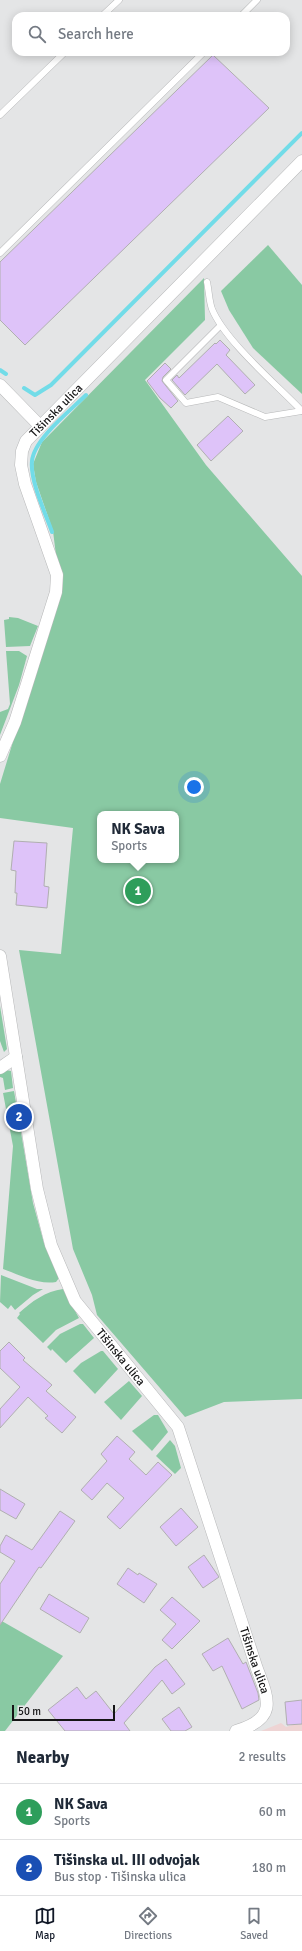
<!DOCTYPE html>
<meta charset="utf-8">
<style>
:root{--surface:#fff;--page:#f6f6f7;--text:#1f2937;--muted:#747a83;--line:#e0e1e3;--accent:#111827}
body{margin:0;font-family:Signika,sans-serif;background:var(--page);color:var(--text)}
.scale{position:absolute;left:12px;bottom:10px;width:103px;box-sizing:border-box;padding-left:4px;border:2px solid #151516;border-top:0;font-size:11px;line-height:14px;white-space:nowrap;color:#151516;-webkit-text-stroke:3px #e4e5e6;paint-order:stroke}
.you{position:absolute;left:194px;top:787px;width:14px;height:14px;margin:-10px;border:3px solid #fff;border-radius:50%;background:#1a73e8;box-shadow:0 0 0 6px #1a73e833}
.badge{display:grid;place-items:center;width:26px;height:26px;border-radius:50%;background:var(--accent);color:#fff;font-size:13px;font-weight:700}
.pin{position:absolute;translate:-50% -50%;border:2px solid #fff;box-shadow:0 1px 4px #0006}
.popup{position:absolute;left:97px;top:811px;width:82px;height:52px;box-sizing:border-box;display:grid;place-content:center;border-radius:8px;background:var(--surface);filter:drop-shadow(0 1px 3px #0005);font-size:13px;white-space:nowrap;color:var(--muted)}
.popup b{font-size:15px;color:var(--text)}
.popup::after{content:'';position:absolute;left:50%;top:100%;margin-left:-8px;border:8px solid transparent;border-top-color:var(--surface)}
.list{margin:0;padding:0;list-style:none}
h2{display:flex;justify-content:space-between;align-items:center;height:52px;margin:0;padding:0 16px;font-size:17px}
h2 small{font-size:13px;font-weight:400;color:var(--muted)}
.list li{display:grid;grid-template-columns:26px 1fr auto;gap:12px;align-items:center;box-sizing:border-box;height:56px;padding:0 16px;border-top:1px solid var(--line)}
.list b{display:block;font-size:15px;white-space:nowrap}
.list p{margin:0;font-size:13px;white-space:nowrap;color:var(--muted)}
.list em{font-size:13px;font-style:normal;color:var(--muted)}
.icon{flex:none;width:22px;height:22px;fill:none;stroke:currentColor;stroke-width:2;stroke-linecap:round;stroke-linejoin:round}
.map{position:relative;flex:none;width:302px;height:1731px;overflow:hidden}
.search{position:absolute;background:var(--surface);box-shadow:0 2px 10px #0003;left:12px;right:12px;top:12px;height:44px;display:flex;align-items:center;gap:10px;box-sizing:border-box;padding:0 14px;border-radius:12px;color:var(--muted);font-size:15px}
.sheet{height:164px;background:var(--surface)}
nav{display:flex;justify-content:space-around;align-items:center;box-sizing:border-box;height:56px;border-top:1px solid var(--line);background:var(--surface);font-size:11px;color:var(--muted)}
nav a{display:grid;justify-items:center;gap:2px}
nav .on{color:var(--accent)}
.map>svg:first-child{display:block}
</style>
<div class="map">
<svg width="302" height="1731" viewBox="0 0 302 1731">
<rect width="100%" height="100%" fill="#e4e5e6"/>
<path fill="#eed4d4" d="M302,1722V1731H261L281,1723L286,1727Z"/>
<g fill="#89c9a3" fill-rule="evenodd">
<path d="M268,245L302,285V394L253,348L229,310L221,291Z"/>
<path d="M204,278L205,320L145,380L206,465L302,576V1399L224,1402L185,1417L97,1315L92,1295L73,1249L19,950L61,954L73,828L0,818V784L60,588L53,531L36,482L33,464L42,442L55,429ZM100,814H176V860H100Z"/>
<path d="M9,617L18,618L38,626L30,646L6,647L4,620L9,619Z"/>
<path d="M6,651H19L27,656L19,685L0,735V712L8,709L10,704Z"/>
<path d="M0,1006L7,1049L4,1052L0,1041Z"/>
<path d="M6,1070L11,1071L13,1088L5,1090L3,1078L0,1077V1072Z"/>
<path d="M14,1091L33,1203L44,1243L59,1278L56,1282C38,1285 20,1275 3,1269L13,1146L3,1093Z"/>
<path d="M1,1275L37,1289H43L33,1295L15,1310L11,1305L8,1309L0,1302Z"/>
<path d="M63,1289L79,1318L56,1330L43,1343L17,1318L20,1314L19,1313C31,1302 46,1291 63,1289Z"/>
<path d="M80,1324H83L94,1338L66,1363L52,1349L51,1351L47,1347L60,1334Z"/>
<path d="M101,1351H103L118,1369L95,1394L73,1371L81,1363Z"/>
<path d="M129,1381L142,1396L121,1420L104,1402Z"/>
<path d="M154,1415H158L168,1432L152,1451L132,1431Z"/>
<path d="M170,1440L175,1446L181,1468L175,1474L156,1456Z"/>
<path d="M0,1620L63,1656L5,1731H0Z"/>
</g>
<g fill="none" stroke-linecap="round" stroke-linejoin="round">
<g stroke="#72dce8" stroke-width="4">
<path d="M0,370L6,374"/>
<path d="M24,388L35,395L51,385L302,133"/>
<path d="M52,532C45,512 30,481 32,461C34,439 71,410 86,395"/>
</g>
</g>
<g fill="#dec3f9" stroke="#b0afb0">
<path d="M213,55L269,108L25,345L0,320V262Z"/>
<path d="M220,340L230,350L226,355L255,385L245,394L217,364L185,395L172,380L177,375L179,378L215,343L216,344Z"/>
<path d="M165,363L171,369L163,377L162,381L178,401L171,408L160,398L147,381Z"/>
<path d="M228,416L243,431L211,461L197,445Z"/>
<path d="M14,841L47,843L44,886L49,887L47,908L16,905L17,893H15L16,871L11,870Z"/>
<path d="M9,1342L25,1358L23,1360L52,1385L46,1391L76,1417L62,1433L45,1418L48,1416L28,1397L0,1428V1409L20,1387L0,1368V1351Z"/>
<path d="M117,1436L135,1452L129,1459L146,1475L158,1462L172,1475L120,1529L107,1517L124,1498L107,1483L92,1500L81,1490L107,1461L101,1454Z"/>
<path d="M0,1489L25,1504L16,1519L0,1510Z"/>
<path d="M181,1508L198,1527L176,1546L160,1527Z"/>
<path d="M60,1511L75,1521L41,1568L39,1567L0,1625V1584L15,1561L0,1552V1546L6,1535L32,1550Z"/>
<path d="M204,1555L219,1577L203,1588L188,1567Z"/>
<path d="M128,1568L138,1575L139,1573L157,1584L144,1603L117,1584Z"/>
<path d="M49,1594L89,1618L80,1633L40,1609Z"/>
<path d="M172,1597L200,1621L172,1649L162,1640L176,1624L160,1610Z"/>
<path d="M228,1638L243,1664L246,1662L258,1693L259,1700L242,1709L222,1666L213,1671L202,1654Z"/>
<path d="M166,1659L185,1684L172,1694L162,1680L124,1723L130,1731H65L48,1710L77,1687L86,1699L96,1691L114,1714L155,1667Z"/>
<path d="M302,1700V1724L287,1725L285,1702Z"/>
<path d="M179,1707L192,1727L185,1731H171L162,1719Z"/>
</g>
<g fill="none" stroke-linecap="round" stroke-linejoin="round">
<g stroke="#b7b8b9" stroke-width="7">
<g id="lane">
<path d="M102,16L119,0"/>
<path d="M241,16L257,0"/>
<path d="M0,115L65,52"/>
<path d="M0,253L204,52"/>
<path d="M207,282C209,291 209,301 212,309C225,341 277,385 302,411"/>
<path d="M220,326L166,380L186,403L218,397L265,417L302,411"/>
</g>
</g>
<g stroke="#b7b8b9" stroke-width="13">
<g id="street">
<path d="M0,385L40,426"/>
<path id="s1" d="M0,756L15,722L56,592L57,575L25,484L21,465L22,451L26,441L302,161"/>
<path id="s2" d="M0,956L37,1189L51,1245L75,1301L178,1427L257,1669C270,1702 276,1719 236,1731"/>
<path d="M0,1068L16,1057"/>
</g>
</g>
<use href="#lane" stroke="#fff" stroke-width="6"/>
<use href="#street" stroke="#fff" stroke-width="12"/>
</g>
<g text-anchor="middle" stroke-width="4" stroke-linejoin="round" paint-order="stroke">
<g font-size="12" fill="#151516" stroke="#e4e5e6">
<text dy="4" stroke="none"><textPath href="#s1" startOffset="374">Tišinska ulica</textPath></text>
<text dy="4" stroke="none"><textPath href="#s2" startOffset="427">Tišinska ulica</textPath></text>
<text dy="4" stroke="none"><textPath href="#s2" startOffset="763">Tišinska ulica</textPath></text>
</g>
</g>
</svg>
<div class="scale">50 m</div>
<div class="you"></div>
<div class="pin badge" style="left:138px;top:891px;background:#2e9e5b">1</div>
<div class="popup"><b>NK Sava</b>Sports</div>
<div class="pin badge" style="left:19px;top:1117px;background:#1a4fb4">2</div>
<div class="search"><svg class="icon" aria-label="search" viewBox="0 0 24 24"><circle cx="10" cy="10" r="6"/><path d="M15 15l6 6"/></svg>Search here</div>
</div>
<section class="sheet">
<h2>Nearby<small>2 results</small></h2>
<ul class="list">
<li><span class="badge" style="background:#2e9e5b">1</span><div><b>NK Sava</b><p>Sports</p></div><em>60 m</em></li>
<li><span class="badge" style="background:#1a4fb4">2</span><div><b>Tišinska ul. III odvojak</b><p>Bus stop · Tišinska ulica</p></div><em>180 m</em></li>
</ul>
</section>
<nav>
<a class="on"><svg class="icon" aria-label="map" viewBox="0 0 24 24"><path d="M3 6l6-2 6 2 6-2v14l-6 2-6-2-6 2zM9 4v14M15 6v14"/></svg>Map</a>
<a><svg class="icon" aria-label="directions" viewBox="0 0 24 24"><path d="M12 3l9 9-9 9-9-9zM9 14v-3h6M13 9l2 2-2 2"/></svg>Directions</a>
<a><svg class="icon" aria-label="saved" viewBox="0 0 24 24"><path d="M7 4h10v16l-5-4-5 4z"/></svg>Saved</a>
</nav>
